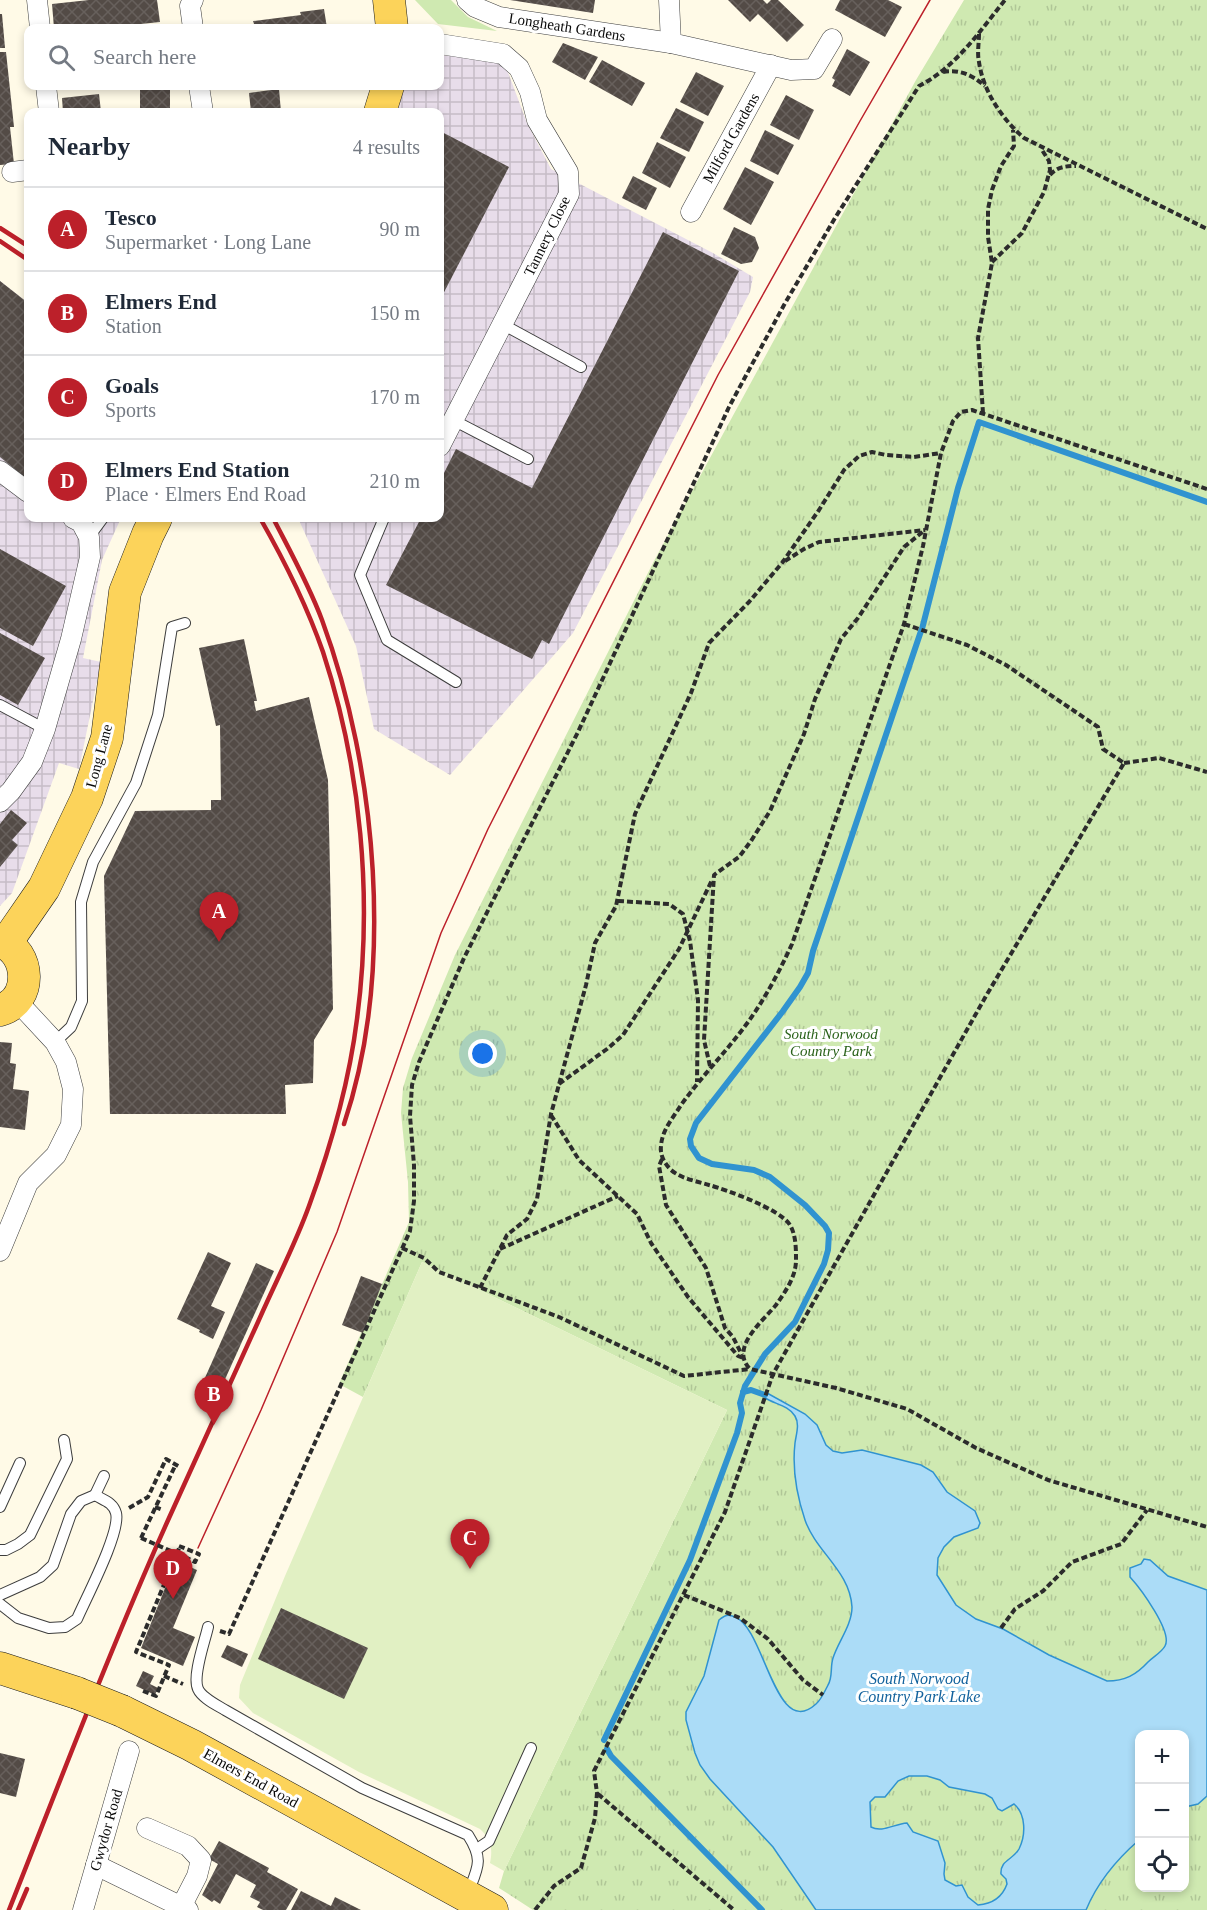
<!DOCTYPE html>
<meta charset="utf-8">
<style>
:root{--surface:#fff;--page:#f6f6f7;--text:#1f2937;--muted:#747a83;--line:#e0e1e3;--accent:#bc202a}
body{margin:0;font-family:Georgia,serif;background:var(--page);color:var(--text)}
.controls{position:absolute;right:18px;bottom:18px;display:grid;overflow:hidden;border-radius:12px;box-shadow:0 3px 9px #0003}
.controls button{width:54px;height:54px;display:grid;place-items:center;padding:0;border:0;border-bottom:2px solid var(--line);background:var(--surface);color:var(--text);font:30px sans-serif}
.you{position:absolute;left:483px;top:1054px;width:21px;height:21px;margin:-15px;border:4px solid #fff;border-radius:50%;background:#1a73e8;box-shadow:0 0 0 9px #1a73e833}
.badge{display:grid;place-items:center;width:39px;height:39px;border-radius:50%;background:var(--accent);color:#fff;font-size:20px;font-weight:700}
.pin{position:absolute;translate:-50% -50px;filter:drop-shadow(0 2px 3px #0008)}
.pin::after{content:'';position:absolute;top:32px;width:21px;height:18px;background:inherit;clip-path:polygon(0 0,100% 0,50% 100%)}
.list{margin:0;padding:0;list-style:none}
h2{display:flex;justify-content:space-between;align-items:center;height:78px;margin:0;padding:0 24px;font-size:26px}
h2 small{font-size:20px;font-weight:400;color:var(--muted)}
.list li{display:grid;grid-template-columns:39px 1fr auto;gap:18px;align-items:center;box-sizing:border-box;height:84px;padding:0 24px;border-top:2px solid var(--line)}
.list b{display:block;font-size:22px;white-space:nowrap}
.list p{margin:0;font-size:20px;white-space:nowrap;color:var(--muted)}
.list em{font-size:20px;font-style:normal;color:var(--muted)}
.icon{flex:none;width:33px;height:33px;fill:none;stroke:currentColor;stroke-width:2;stroke-linecap:round;stroke-linejoin:round}
.map{position:relative;flex:none;width:1207px;height:1910px;overflow:hidden}
.search{position:absolute;background:var(--surface);box-shadow:0 3px 9px #0003;left:24px;top:24px;width:420px;height:66px;display:flex;align-items:center;gap:15px;box-sizing:border-box;padding:0 21px;border-radius:12px;color:var(--muted);font-size:22px}
.panel{position:absolute;background:var(--surface);box-shadow:0 3px 9px #0003;left:24px;top:108px;width:420px;height:414px;border-radius:12px}
.map>svg:first-child{display:block}
</style>
<div class="map">
<svg width="1207" height="1910" viewBox="0 0 1207 1910">
<defs>
<pattern id="industrial-grid" width="8" height="8" patternUnits="userSpaceOnUse" patternTransform="scale(1.5)"><rect width="8" height="8" fill="#e8ddea"/><path d="M0 4h8M4 0v8" fill="none" stroke="#c6bcc7"/></pattern>
<pattern id="park-tufts" width="24" height="20" patternUnits="userSpaceOnUse" patternTransform="scale(1.5)"><rect width="24" height="20" fill="#cfe9b1"/><path d="M3 7l-1-3M5 7V3M7 7l1-3M15 17l-1-3M17 17v-4M19 17l1-3" fill="none" stroke="#b0c697"/></pattern>
<pattern id="building-cross-hatch" width="8" height="8" patternUnits="userSpaceOnUse" patternTransform="scale(1.5)"><rect width="8" height="8" fill="#534b46"/><path d="M0 0l8 8M0 8l8-8" fill="none" stroke="#67605c"/></pattern>
</defs>
<rect width="100%" height="100%" fill="#fffae7"/>
<g fill="url(#industrial-grid)">
<path d="M440,55L487,58L506,67L527,123L551,169L713,253L753,277L750,292L573,633L450,775L374,729L356,646L298,518H440V112H391L401,86H440Z"/>
<path d="M0,281L28,303V518H121L102,560L83,658L101,662L79,769L59,763L12,893L0,906Z"/>
</g>
<path fill="#cfe9b1" d="M415,0H451L468,17L497,31L438,24Z"/>
<path fill="url(#park-tufts)" fill-rule="evenodd" d="M964,0H1207V1910H533L499,1888L504,1871L727,1410L422,1262L363,1397L339,1384L409,1222L408,1182L401,1113L403,1088L412,1058L455,955L654,561L842,215L916,80ZM1140,1734H1184V1888H1140Z"/>
<path fill="#e1f0c3" d="M422,1262L727,1410L504,1871L490,1863C493,1849 491,1839 480,1829L359,1772L253,1713L239,1698L240,1685L285,1576Z"/>
<path fill="#abdcf7" stroke="#3093d0" stroke-width="1.5" fill-rule="evenodd" d="M767,1393L805,1414L817,1425L826,1445L833,1451L842,1453L862,1450L921,1465L933,1472L947,1492L975,1511L980,1523L978,1528L954,1537L944,1547L938,1558L937,1575L956,1605L976,1619L1003,1629L1049,1655L1107,1681C1125,1681 1136,1675 1148,1662C1153,1657 1162,1652 1165,1646C1173,1632 1140,1588 1130,1577V1568L1141,1564L1144,1559L1150,1560L1168,1576L1207,1590V1796L1198,1804L1185,1807L1184,1734H1140L1139,1840C1116,1860 1098,1881 1086,1910H816L773,1847L710,1779L700,1765L695,1753L686,1720V1712L704,1676L719,1620C725,1615 728,1614 735,1617C765,1628 775,1741 816,1704C821,1700 825,1691 828,1685C833,1677 830,1667 833,1658C838,1642 852,1625 852,1607C850,1571 816,1552 805,1520C797,1496 792,1469 795,1443C796,1435 800,1424 795,1416C789,1406 775,1404 765,1398ZM909,1776H927L940,1780L949,1787L985,1794L992,1798L998,1809L1002,1811L1014,1804C1026,1814 1026,1835 1019,1849C1013,1860 1000,1860 1001,1874L1006,1879L1007,1884C1002,1898 991,1904 978,1905L968,1897L962,1885L956,1886L945,1880L944,1874L945,1863L938,1841L913,1832L907,1823C894,1824 882,1833 871,1827L870,1802L875,1797H885L898,1781Z"/>
<g fill="none" stroke-linecap="round" stroke-linejoin="round">
<g stroke="#3093d0" stroke-width="6">
<path d="M922,629L958,488L979,422L1207,502"/>
<path d="M743,1392L751,1390L765,1395"/>
<path d="M604,1740L690,1560L737,1433L742,1413L740,1403L745,1386L765,1354L795,1322L824,1264L828,1250L829,1233L825,1226L805,1205L770,1177L754,1170L712,1164L699,1158L691,1146L690,1139L696,1123L783,1011L800,987L808,973L813,951L921,631"/>
<path d="M607,1749L611,1756L762,1910"/>
</g>
</g>
<g fill="url(#building-cross-hatch)">
<path d="M89,0H157L160,22L102,28H54L52,4Z"/>
<path d="M510,0H595L593,13Z"/>
<path d="M728,0H763L767,4L771,0H778L804,25L787,42L758,14L750,22Z"/>
<path d="M840,0H888L902,7L885,37L835,10Z"/>
<path d="M324,9L327,28H230L254,24L253,21L301,15L300,12Z"/>
<path d="M0,14H2L5,48H0Z"/>
<path d="M563,43L598,57L585,80L552,62Z"/>
<path d="M847,49L870,62L850,96L832,86L835,80L832,78Z"/>
<path d="M0,52H6L14,127H10L14,164L0,165Z"/>
<path d="M602,60L645,83L632,106L589,82Z"/>
<path d="M696,72L724,86L708,116L680,102Z"/>
<rect x="140" y="86" width="30" height="26"/>
<path d="M279,89L281,112H251L249,93Z"/>
<path d="M99,94L101,112H63L62,98Z"/>
<path d="M786,95L814,110L799,140L770,125Z"/>
<path d="M676,108L704,122L689,152L660,138Z"/>
<path d="M765,130L794,145L778,175L750,161Z"/>
<path d="M440,131L509,167L440,300Z"/>
<path d="M657,142L686,157L670,188L642,173Z"/>
<path d="M745,167L774,182L751,225L723,209Z"/>
<path d="M633,176L657,188L646,210L622,198Z"/>
<path d="M734,227L755,237L759,248L752,262L741,264L721,254Z"/>
<path d="M663,232L739,271L549,644L542,640L532,659L386,585L421,518H440V481L456,449L532,488Z"/>
<path d="M0,281L28,303V480L0,457Z"/>
<path d="M0,549L66,586L33,646L0,628Z"/>
<path d="M0,633L45,658L18,705L0,695Z"/>
<path d="M244,639L257,701H254L256,711L309,697L328,780L333,1009L314,1040L313,1083L285,1085L286,1114H110L104,876L135,811L211,810V800H221L220,725L216,726L199,648Z"/>
<path d="M11,810L27,823L12,840L18,845L0,867V824Z"/>
<path d="M0,1042L12,1043L10,1063L16,1064L13,1089L29,1091L25,1130L0,1127Z"/>
<path d="M208,1252L231,1263L211,1306L225,1312L213,1339L199,1332L200,1330L177,1319Z"/>
<path d="M256,1263L274,1271L217,1397L200,1389Z"/>
<path d="M361,1276L382,1284L363,1333L342,1325Z"/>
<path d="M176,1561L197,1570L173,1628L195,1637L183,1666L141,1648Z"/>
<path d="M281,1608L368,1648L344,1699L258,1659Z"/>
<path d="M227,1645L248,1654L242,1667L221,1657Z"/>
<path d="M143,1671L154,1676L150,1684L158,1688L155,1695L136,1686Z"/>
<path d="M0,1753L25,1759L16,1797L0,1793Z"/>
<path d="M219,1841L269,1868L267,1872L298,1889L286,1910H263L257,1907L260,1902L250,1897L256,1885L236,1874L220,1904L214,1900L212,1902L202,1895L218,1864L209,1859Z"/>
<path d="M301,1891L331,1906L335,1897L361,1910H291Z"/>
</g>
<g fill="none" stroke-linecap="round" stroke-linejoin="round">
<g stroke="#3d3d3d" stroke-width="12">
<g id="service">
<path d="M502,324L581,367"/>
<path d="M453,420L528,459"/>
<path d="M384,518L360,575L387,640L456,682"/>
<path d="M89,537L103,518"/>
<path d="M0,705L45,729"/>
<path d="M55,1042L71,1027L82,1001L81,902L93,862L136,783L158,715L172,627L185,623"/>
<path d="M95,1495L104,1476"/>
<path d="M0,1507L20,1463"/>
<path d="M0,1550H6L18,1544L30,1535L67,1459L64,1440"/>
<path d="M0,1595L40,1577L53,1565L71,1514L81,1501L95,1495C103,1500 113,1502 116,1513C121,1532 86,1598 77,1619L65,1627L49,1628L18,1618L0,1604"/>
<path d="M208,1627C205,1641 192,1676 198,1689C202,1698 217,1705 225,1710L362,1788L468,1835C484,1860 478,1867 468,1893"/>
<path d="M477,1849L489,1841L531,1748"/>
</g>
</g>
<g stroke="#3d3d3d" stroke-width="21">
<g id="minor">
<path d="M37,0L40,28"/>
<path d="M467,0L475,7L499,17L671,43"/>
<path d="M669,0L671,43L791,70L814,69L832,39"/>
<path d="M193,28L190,6L193,0"/>
<path d="M440,44L503,54L519,68L530,92L537,120L568,172L569,194L440,446"/>
<path d="M46,86L49,112"/>
<path d="M199,86L203,112"/>
<path d="M12,172L28,170"/>
<path d="M691,212L771,65"/>
<path d="M0,471L28,492"/>
<path d="M0,802L11,791L32,762L45,729L71,639L90,557L89,537L81,522L73,518"/>
<path d="M0,1251L28,1183L56,1155L71,1125L73,1089L66,1062L55,1042L16,1000"/>
<path d="M147,1828L188,1846L201,1860L197,1876L181,1907"/>
<path d="M96,1865L188,1910"/>
<path d="M83,1910L129,1751"/>
</g>
</g>
<g stroke="#1b1b1b" stroke-width="33">
<g id="primary">
<path d="M389,0L392,28"/>
<path d="M380,112L388,86"/>
<path d="M0,941C31,952 33,1001 0,1010"/>
<path d="M6,943L44,888L87,798L107,738L125,592L148,534L156,518"/>
<path d="M0,1668L77,1693"/>
<path d="M122,1711L191,1745L492,1910"/>
</g>
</g>
<g stroke="#2c2c2c" stroke-width="4" stroke-dasharray="6 3" stroke-linecap="butt">
<path d="M979,34C979,43 977,53 979,62C983,91 1002,119 1024,138L1207,229"/>
<path d="M943,72C960,69 972,75 985,86"/>
<path d="M1050,175C1057,167 1065,166 1076,166"/>
<path d="M992,262L1022,233L1044,192L1050,170L1049,161L1042,150"/>
<path d="M983,413L978,338L992,263L988,237V209L992,190L1001,166L1014,146L1013,130"/>
<path d="M1207,489L972,410L961,412L953,421L941,453L923,546L904,624L792,944C781,968 769,991 755,1012C733,1045 704,1073 681,1105C673,1118 662,1130 661,1146C660,1155 664,1163 671,1170C682,1179 696,1181 709,1185C727,1190 780,1209 790,1225C796,1235 796,1249 796,1260C796,1277 785,1292 776,1305C763,1321 729,1348 750,1369L836,1388L907,1409L976,1448L1048,1480L1207,1527"/>
<path d="M785,561L804,549L819,542L925,530"/>
<path d="M1124,763L1159,758L1207,772"/>
<path d="M618,901L669,904L683,914L690,941L698,1000L697,1082"/>
<path d="M710,1066L704,1040L714,875L739,857L751,841L770,811L804,734L815,699L841,639L858,618L904,547L925,530"/>
<path d="M559,1084L607,1049L623,1035L679,949L712,880"/>
<path d="M551,1115L579,1160L637,1214L651,1243L688,1297L738,1356L743,1358"/>
<path d="M662,1159L659,1166L666,1205L706,1268L725,1328L733,1337L742,1355"/>
<path d="M402,1248L424,1258L439,1272L559,1317L684,1376L750,1369"/>
<path d="M500,1249L618,1196"/>
<path d="M480,1288L507,1235L527,1219L537,1199L551,1114L586,985L595,943L616,906L635,814L691,693L709,643L749,602L782,563L819,510L844,470L859,456L872,452L886,455L914,457L941,453"/>
<path d="M155,1507L163,1510"/>
<path d="M129,1508L148,1497L166,1459L180,1467"/>
<path d="M141,1538L176,1464"/>
<path d="M179,1546L199,1554L195,1562L187,1558"/>
<path d="M684,1595L740,1618L768,1639L803,1680L823,1695"/>
<path d="M1001,1628L1015,1609L1043,1591L1072,1562L1121,1544L1147,1510"/>
<path d="M220,1631L229,1634L410,1231L414,1201V1165L410,1116L412,1085L419,1062L464,958L578,732L729,407L784,305L835,218L919,86C955,68 980,31 1005,0"/>
<path d="M164,1676L183,1684"/>
<path d="M143,1691L156,1696L169,1665L136,1652L180,1546"/>
<path d="M598,1794L734,1910"/>
<path d="M535,1910L554,1886L581,1868L595,1818L597,1793L594,1771L725,1512L773,1374L986,996L1124,763L1103,749L1098,727L1006,665L967,645L904,624"/>
</g>
<use href="#service" stroke="#fff" stroke-width="10"/>
<use href="#minor" stroke="#fff" stroke-width="20"/>
<use href="#primary" stroke="#fcd35a" stroke-width="32"/>
<path stroke="#bc202a" stroke-width="1.5" d="M198,1548L261,1410L337,1232L441,933L488,829L718,375L860,121L930,0"/>
<g stroke="#bc202a" stroke-width="4.5">
<path d="M0,228L28,246"/>
<path d="M0,241L28,260"/>
<path d="M273,518C290,551 309,585 322,620C377,769 395,972 344,1124"/>
<path d="M9,1910C61,1779 111,1647 169,1518C199,1453 228,1387 258,1322C275,1283 295,1245 309,1206C331,1146 349,1083 357,1019C373,898 361,768 323,652C307,606 284,560 260,518"/>
<path d="M18,1910L27,1889"/>
</g>
<g stroke="#1b1b1b" stroke-width="33" stroke-linecap="butt">
<path id="primary-bridge" d="M77,1693L122,1711"/>
</g>
<path stroke="#2c2c2c" stroke-width="4" stroke-dasharray="6 3" stroke-linecap="butt" d="M141,1538L187,1558"/>
<use href="#primary-bridge" stroke="#fcd35a" stroke-width="32"/>
</g>
<g text-anchor="middle" stroke-width="6" stroke-linejoin="round" paint-order="stroke">
<g font-size="15" fill="#0a0a0a" stroke="#fff">
<text transform="translate(567 27) rotate(9)" y="5">Longheath Gardens</text>
<text transform="translate(731 138) rotate(-61)" y="5">Milford Gardens</text>
<text transform="translate(547 236) rotate(-64)" y="5">Tannery Close</text>
<text transform="translate(99 756) rotate(-75)" y="5">Long Lane</text>
<text transform="translate(251 1778) rotate(29)" y="5">Elmers End Road</text>
<text transform="translate(106 1830) rotate(-74)" y="5">Gwydor Road</text>
</g>
<g font-size="15" font-style="italic" fill="#2a621a" stroke="#fff">
<text x="831" y="1039">South Norwood<tspan x="831" dy="17">Country Park</tspan></text>
</g>
<g font-size="16" font-style="italic" fill="#12629d" stroke="#fff">
<text x="919" y="1684">South Norwood<tspan x="919" dy="18">Country Park Lake</tspan></text>
</g>
</g>
</svg>
<div class="controls">
<button>+</button>
<button>−</button>
<button><svg class="icon" aria-label="locate" viewBox="0 0 24 24"><circle cx="12" cy="12" r="6"/><path d="M12 2v4M12 18v4M2 12h4M18 12h4"/></svg></button>
</div>
<div class="you"></div>
<div class="pin badge" style="left:219px;top:942px">A</div>
<div class="pin badge" style="left:214px;top:1425px">B</div>
<div class="pin badge" style="left:470px;top:1569px">C</div>
<div class="pin badge" style="left:173px;top:1599px">D</div>
<div class="search"><svg class="icon" aria-label="search" viewBox="0 0 24 24"><circle cx="10" cy="10" r="6"/><path d="M15 15l6 6"/></svg>Search here</div>
<section class="panel">
<h2>Nearby<small>4 results</small></h2>
<ul class="list">
<li><span class="badge">A</span><div><b>Tesco</b><p>Supermarket · Long Lane</p></div><em>90 m</em></li>
<li><span class="badge">B</span><div><b>Elmers End</b><p>Station</p></div><em>150 m</em></li>
<li><span class="badge">C</span><div><b>Goals</b><p>Sports</p></div><em>170 m</em></li>
<li><span class="badge">D</span><div><b>Elmers End Station</b><p>Place · Elmers End Road</p></div><em>210 m</em></li>
</ul>
</section>
</div>
